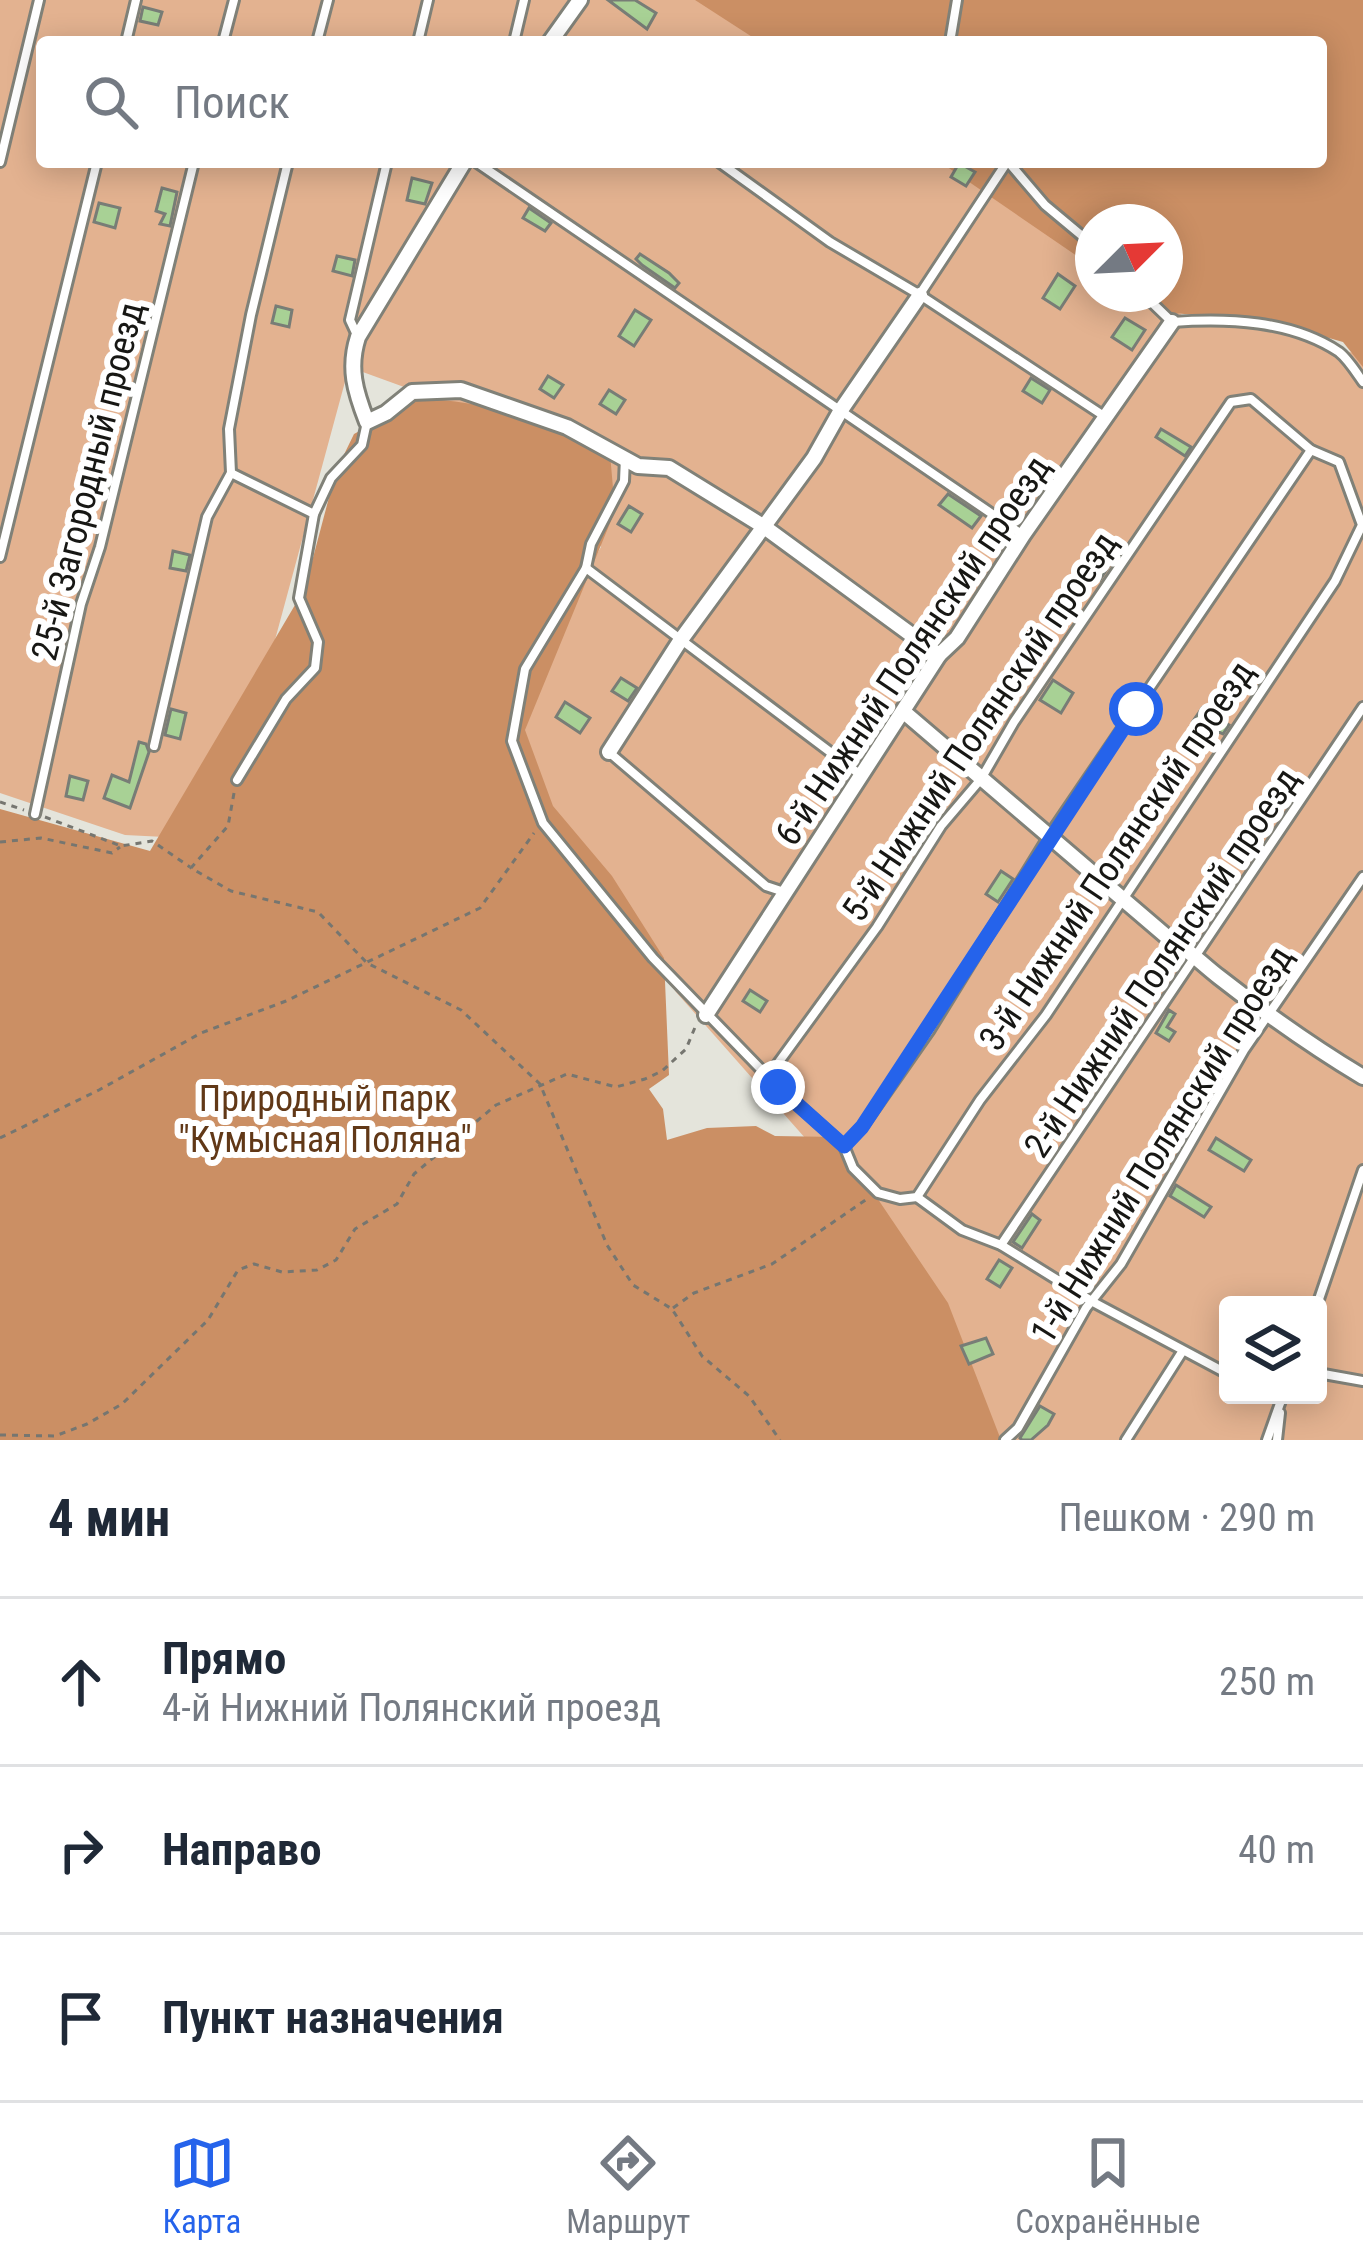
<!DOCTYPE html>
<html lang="ru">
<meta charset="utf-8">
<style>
:root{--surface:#fff;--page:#f6f6f7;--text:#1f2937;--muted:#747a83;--line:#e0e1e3;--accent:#2563eb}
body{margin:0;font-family:"Roboto Condensed",sans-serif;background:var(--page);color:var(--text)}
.controls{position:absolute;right:36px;bottom:36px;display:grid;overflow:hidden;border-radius:12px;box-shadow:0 6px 30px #0003}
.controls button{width:108px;height:108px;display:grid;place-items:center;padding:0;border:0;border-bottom:3px solid var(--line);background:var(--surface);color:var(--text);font:60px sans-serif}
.compass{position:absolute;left:1075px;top:204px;width:108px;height:108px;border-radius:50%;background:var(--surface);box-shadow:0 6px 30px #0003;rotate:66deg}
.stop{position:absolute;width:36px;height:36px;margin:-27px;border:9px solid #2563eb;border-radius:50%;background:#fff}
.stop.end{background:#2563eb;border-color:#fff;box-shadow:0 3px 12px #0008}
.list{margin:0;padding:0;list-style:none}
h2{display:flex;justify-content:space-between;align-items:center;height:156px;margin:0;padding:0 48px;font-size:51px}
h2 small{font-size:39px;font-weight:400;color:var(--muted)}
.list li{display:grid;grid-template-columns:78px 1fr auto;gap:36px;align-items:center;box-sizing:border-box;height:168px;padding:0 48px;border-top:3px solid var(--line)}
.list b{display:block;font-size:45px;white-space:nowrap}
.list p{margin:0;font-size:39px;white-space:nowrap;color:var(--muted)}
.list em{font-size:39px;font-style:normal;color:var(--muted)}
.icon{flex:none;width:66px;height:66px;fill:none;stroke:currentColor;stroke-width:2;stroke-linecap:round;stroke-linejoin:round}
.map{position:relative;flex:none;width:1363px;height:1440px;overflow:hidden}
.search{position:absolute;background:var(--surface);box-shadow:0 6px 30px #0003;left:36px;right:36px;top:36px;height:132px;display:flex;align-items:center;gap:30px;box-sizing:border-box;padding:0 42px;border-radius:12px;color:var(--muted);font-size:45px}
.sheet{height:660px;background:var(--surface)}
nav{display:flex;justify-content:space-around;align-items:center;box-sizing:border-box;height:168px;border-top:3px solid var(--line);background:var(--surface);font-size:33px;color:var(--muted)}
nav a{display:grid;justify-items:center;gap:6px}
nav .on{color:var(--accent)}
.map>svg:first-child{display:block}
</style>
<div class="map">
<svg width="1363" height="1440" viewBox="0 0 1363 1440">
<rect width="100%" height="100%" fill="#e4e4db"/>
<path fill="#e3b290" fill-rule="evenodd" d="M0,0H699L763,42H42V162H947L1093,258V294H1149L1185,317L1240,319L1363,356V1440H994L897,1242L676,992L560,836L506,710L601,547L561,444L349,367L237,780L185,838L125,835L0,793ZM1228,1305H1318V1395H1228Z"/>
<g fill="#cb8f64">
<path d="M695,0H1363V367L1343,342L1266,320L1157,312L1131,294H1165V222H1093V267L940,162H1321V42H760Z"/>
<path d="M420,398C490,403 544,419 609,442L615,511L525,730L553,806L612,876L664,958L669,1075L649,1089L663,1109L667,1140L707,1128L756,1126L775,1136L836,1137L948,1303L1001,1440H0V809L150,851L305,588L336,471L354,434Z"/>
</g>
<g fill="#a8d195" stroke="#787d76" stroke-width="3">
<path d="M608,0H635L656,13L647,29Z"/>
<path d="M143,7L162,12L158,25L140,21Z"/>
<path d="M959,163L975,172L966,186L951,177Z"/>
<path d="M412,178L432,183L425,204L407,200Z"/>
<path d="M162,188L177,192L170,226L160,224L165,214L156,211Z"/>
<path d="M99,203L120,208L115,228L94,222Z"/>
<path d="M529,208L551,223L545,231L523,218Z"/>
<path d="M640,254L669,273L679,283L675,288L642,265L636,259Z"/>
<path d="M337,256L355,260L352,276L333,271Z"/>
<path d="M1058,274L1075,286L1060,309L1043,298Z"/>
<path d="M276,306L292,310L289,327L272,323Z"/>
<path d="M635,310L651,320L634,346L619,336Z"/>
<path d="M1125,318L1145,330L1132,350L1112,337Z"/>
<path d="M548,376L563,385L554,398L540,389Z"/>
<path d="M1031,378L1050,390L1042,403L1023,391Z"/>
<path d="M609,390L625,400L616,414L600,404Z"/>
<path d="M1161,429L1191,447L1185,456L1156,437Z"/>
<path d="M948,494L981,516L972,528L939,505Z"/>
<path d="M629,506L642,514L631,532L618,524Z"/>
<path d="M173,551L190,555L186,571L170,568Z"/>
<path d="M1092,555L1109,566L1100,580L1083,569Z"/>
<path d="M621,678L637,688L628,701L612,691Z"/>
<path d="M1053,680L1073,693L1061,713L1040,700Z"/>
<path d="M565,702L590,718L580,733L556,717Z"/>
<path d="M1202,708L1229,725L1223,734L1193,721Z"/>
<path d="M171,709L186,713L180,739L165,735Z"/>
<path d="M139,742L146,744L149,752L130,808L104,798L112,775L129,782Z"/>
<path d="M70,776L88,781L83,800L66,796Z"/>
<path d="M1001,871L1013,879L998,902L986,894Z"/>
<path d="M750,990L767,1001L760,1012L743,1001Z"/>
<path d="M1169,1010L1175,1014L1167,1027L1175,1032L1169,1041L1156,1033Z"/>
<path d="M1216,1138L1251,1160L1244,1171L1209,1150Z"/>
<path d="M1176,1185L1211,1207L1204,1217L1170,1196Z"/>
<path d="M1032,1214L1040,1220L1022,1248L1013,1242Z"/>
<path d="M999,1260L1012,1268L1000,1287L987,1279Z"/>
<path d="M986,1338L993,1354L969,1364L961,1346Z"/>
<path d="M1040,1406L1054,1414L1048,1425L1031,1440H1022L1020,1438Z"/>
</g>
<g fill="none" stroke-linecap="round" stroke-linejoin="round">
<g stroke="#808178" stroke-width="14">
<g id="lane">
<path d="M126,42L136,0"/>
<path d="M223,42L234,0"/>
<path d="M317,42L328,0"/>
<path d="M418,42L428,0"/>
<path d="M514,42L524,0"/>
<path d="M950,42L957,0"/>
<path d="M0,162L39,0"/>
<path d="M476,162L1023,535"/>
<path d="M719,162L830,242L920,295L1104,416"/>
<path d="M1010,164L1045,205L1093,245"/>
<path d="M920,294L1007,162"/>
<path d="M1143,294L1172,322C1227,318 1291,320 1339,352C1348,359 1356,372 1363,382"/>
<path d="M357,335L350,320L387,162"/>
<path d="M625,458L624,481L591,544L586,568L525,669L512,741L543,823L653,958L778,1087L844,1146L853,1168L878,1193L900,1199L917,1197L980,1100L1046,1015L1335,581L1362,525L1339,462L1311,450L1251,399L1231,402L1014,722L981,779L941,826L877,927L768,1077"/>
<path d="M231,473L314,514"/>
<path d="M0,557L97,162"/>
<path d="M586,568L862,776"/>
<path d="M154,746L207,517L231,473L229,429L251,315L288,162"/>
<path d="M610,753L766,886L784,892"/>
<path d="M237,780L286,699L315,668L318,642L299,598L314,514L331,478L362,445L367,422"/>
<path d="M35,814L81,604L100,547L194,162"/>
<path d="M844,1146L862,1127L929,1031L1049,836L1311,450"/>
<path d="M917,1197L962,1230L1001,1245L1093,1302L1228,1374"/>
<path d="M1001,1245L1363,707"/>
<path d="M1317,1305L1363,1170"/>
<path d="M1318,1373L1363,1381"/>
<path d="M1005,1440L1018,1428L1086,1308L1121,1264L1244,1050L1363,877"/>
<path d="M1126,1440L1182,1352"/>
<path d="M1267,1440L1283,1395"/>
<path d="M1277,1440L1280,1413"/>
</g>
</g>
<g stroke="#808178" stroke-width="20">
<g id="street">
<path d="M550,42L580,0"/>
<path d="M464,162L358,337C348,368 355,391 367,422L386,413L412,392L461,390L567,427L638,466L669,468L763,526L939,655"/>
<path d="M904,712L1166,936C1187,948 1201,963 1219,977C1265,1013 1313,1047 1363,1077"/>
<path d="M609,752L680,641L814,458L841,410L920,295"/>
<path d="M706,1015L939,655L957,638L1023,535L1172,322"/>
</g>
</g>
<g stroke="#767670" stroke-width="3" stroke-dasharray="6 6" stroke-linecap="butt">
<path d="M234,793L228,826L191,868L231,891L318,912L367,963L461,1010L540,1084L607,1245L633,1285L672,1309L702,1356L749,1396L780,1440"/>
<path d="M0,802L24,810"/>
<path d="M45,817L121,846L152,841L190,867"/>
<path d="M0,842L41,838L112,853L120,847"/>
<path d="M0,1138L99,1090L201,1033L286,1001L480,908L534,833"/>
<path d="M673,1308L694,1293L772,1264L867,1199"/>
<path d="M0,1435L55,1436L87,1424L122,1404L208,1320L238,1270L254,1264L282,1272L317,1270L336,1260L355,1229L397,1204L414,1174L496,1105L567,1074L616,1087L645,1079L662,1071L686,1049L696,1025"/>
</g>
<use href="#lane" stroke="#fff" stroke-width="8"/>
<use href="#street" stroke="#fff" stroke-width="14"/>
</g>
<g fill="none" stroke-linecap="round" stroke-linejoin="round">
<path stroke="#2563eb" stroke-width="15" d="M778,1087L844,1146L862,1127L1136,709"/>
</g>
<g text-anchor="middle" stroke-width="12" stroke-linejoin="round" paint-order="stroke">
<g font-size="36" fill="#171714" stroke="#fff">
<text transform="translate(87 481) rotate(-76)" y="13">25-й Загородный проезд</text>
<text transform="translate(912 650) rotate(-56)" y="13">6-й Нижний Полянский проезд</text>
<text transform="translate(979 726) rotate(-56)" y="13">5-й Нижний Полянский проезд</text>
<text transform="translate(1116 855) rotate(-56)" y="13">3-й Нижний Полянский проезд</text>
<text transform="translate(1161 962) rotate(-56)" y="13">2-й Нижний Полянский проезд</text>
<text transform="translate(1161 1144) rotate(-58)" y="13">1-й Нижний Полянский проезд</text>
</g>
<g font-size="36" fill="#613817" stroke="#fff">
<text x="325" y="1111">Природный парк<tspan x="325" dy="41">"Кумысная Поляна"</tspan></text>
</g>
</g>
</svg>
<div class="controls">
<button><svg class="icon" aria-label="layers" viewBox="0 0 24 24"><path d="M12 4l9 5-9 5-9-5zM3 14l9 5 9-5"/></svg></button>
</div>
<svg class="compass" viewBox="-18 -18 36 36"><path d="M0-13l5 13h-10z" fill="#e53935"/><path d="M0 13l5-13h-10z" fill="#747a83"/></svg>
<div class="stop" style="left:1136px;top:709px"></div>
<div class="stop end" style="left:778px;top:1087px"></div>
<div class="search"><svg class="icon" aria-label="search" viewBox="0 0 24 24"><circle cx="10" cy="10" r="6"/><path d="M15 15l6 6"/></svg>Поиск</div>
</div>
<section class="sheet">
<h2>4 мин<small>Пешком · 290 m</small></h2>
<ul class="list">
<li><svg class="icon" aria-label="ahead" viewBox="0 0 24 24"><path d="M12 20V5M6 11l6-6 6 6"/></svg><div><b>Прямо</b><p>4-й Нижний Полянский проезд</p></div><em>250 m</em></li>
<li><svg class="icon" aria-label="right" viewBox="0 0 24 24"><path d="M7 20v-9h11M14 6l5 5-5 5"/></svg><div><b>Направо</b></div><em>40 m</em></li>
<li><svg class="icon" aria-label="arrive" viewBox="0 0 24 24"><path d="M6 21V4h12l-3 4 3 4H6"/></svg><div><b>Пункт назначения</b></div></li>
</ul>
</section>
<nav>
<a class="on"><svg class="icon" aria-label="map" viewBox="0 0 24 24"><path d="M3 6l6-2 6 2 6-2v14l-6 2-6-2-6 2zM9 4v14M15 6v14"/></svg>Карта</a>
<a><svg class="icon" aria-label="directions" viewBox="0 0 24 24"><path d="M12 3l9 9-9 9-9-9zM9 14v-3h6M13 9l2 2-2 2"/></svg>Маршрут</a>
<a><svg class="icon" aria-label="saved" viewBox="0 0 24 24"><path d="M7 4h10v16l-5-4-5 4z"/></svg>Сохранённые</a>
</nav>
